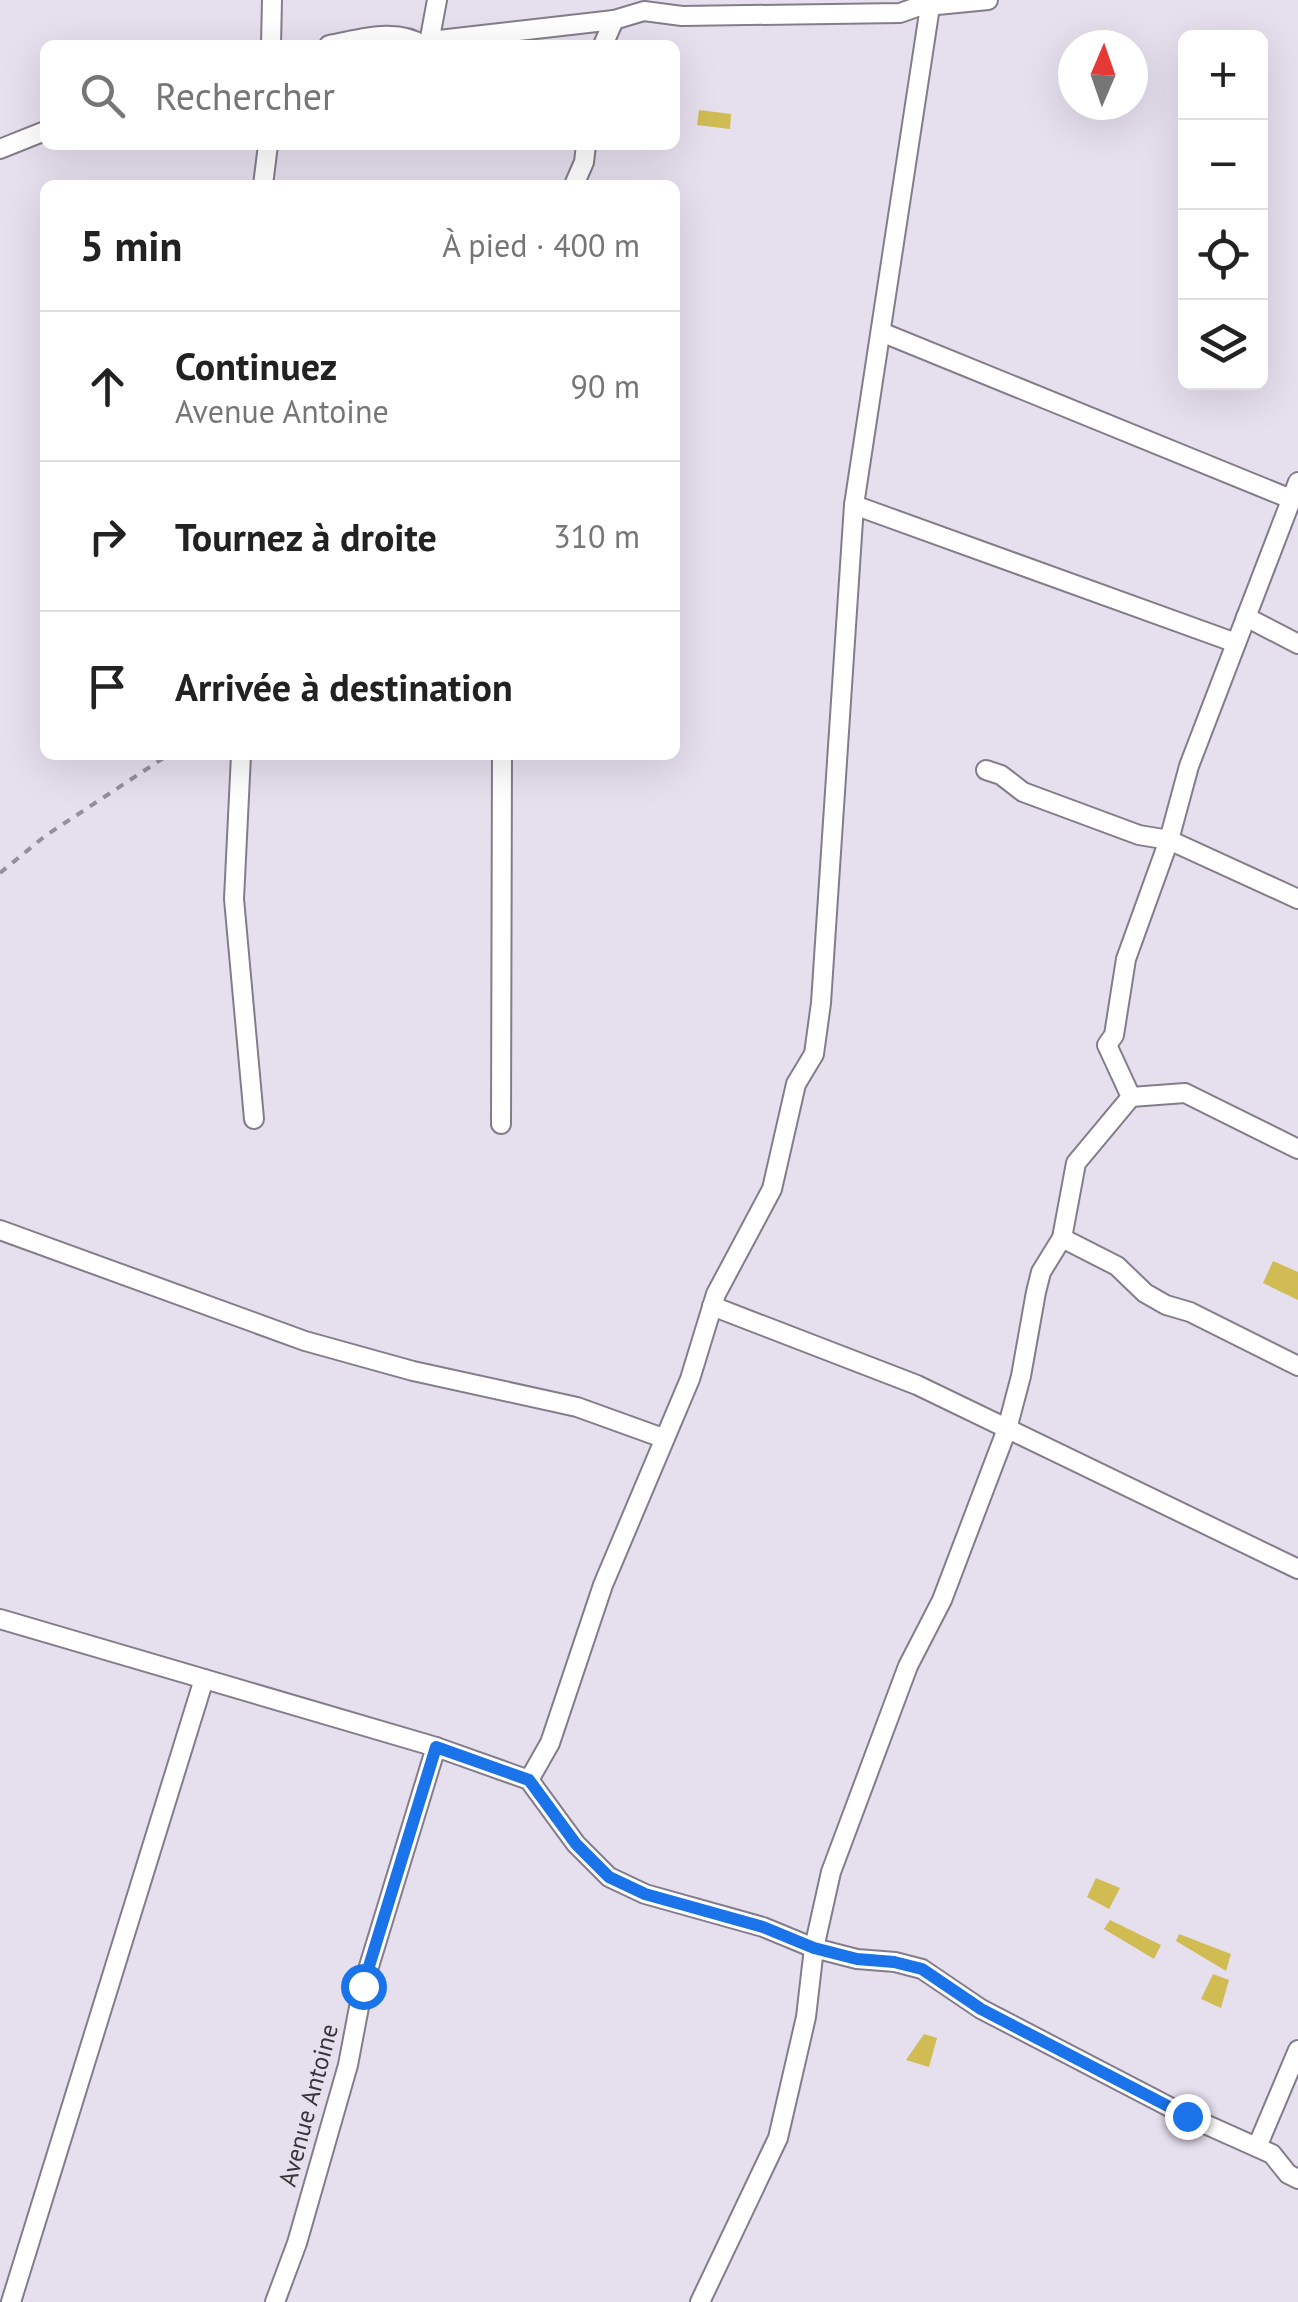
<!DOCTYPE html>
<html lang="fr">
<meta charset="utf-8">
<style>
:root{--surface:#fff;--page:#f6f6f6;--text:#222;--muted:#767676;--line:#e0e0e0}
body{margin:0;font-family:"PT Sans",sans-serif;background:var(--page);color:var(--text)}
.controls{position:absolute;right:30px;top:30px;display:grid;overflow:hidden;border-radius:15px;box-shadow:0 10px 40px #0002}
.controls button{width:90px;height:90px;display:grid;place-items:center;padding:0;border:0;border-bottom:2px solid var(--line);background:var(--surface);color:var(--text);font:50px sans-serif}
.compass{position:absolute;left:1058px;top:30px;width:90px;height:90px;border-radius:50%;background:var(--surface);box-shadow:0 10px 40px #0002;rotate:2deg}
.stop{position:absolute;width:30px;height:30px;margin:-22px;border:8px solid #1a73e8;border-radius:50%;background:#fff}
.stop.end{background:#1a73e8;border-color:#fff;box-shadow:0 2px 10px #0008}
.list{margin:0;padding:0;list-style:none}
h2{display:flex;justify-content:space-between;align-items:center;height:130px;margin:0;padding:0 40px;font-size:42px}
h2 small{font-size:32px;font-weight:400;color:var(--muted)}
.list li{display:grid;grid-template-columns:65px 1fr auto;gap:30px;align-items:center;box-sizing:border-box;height:150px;padding:0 40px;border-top:2px solid var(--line)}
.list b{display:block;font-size:38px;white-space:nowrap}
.list p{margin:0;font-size:32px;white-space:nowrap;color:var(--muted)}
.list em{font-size:32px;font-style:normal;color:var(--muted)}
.icon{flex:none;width:55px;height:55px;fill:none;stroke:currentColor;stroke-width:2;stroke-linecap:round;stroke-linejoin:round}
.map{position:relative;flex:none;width:1298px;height:2302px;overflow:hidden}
.search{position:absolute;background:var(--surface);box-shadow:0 10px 40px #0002;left:40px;top:40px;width:640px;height:110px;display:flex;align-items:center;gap:25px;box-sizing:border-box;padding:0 35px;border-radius:15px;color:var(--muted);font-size:38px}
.panel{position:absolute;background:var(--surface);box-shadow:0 10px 40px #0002;left:40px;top:180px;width:640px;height:580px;border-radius:15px}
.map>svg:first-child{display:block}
</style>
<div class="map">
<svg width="1298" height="2302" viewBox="0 0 1298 2302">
<rect width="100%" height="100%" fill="#e6dfee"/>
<g fill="#d0bc53">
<path d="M699,110L731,114L730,129L697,125Z"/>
<path d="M1273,1261L1298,1272V1300L1263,1283Z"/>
<path d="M1096,1878L1120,1888L1109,1909L1087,1897Z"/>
<path d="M1110,1920L1161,1945L1154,1959L1104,1929Z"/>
<path d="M1179,1934L1231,1954L1226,1971L1176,1941Z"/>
<path d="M1213,1974L1229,1980L1221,2008L1201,1999Z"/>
<path d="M924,2034L937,2038L929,2067L906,2060Z"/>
</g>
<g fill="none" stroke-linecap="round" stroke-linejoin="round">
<g stroke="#837d8b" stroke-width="22">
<g id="street">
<path d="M429,43L437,0"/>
<path d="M271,45L272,0"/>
<path d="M329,45C358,40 396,27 422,45"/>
<path d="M425,45L439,40L614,20L644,11L682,16L900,13L917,7L988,0"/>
<path d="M603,45L614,20"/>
<path d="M0,149L45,131"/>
<path d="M263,185L268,145"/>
<path d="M574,185L584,162L586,145"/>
<path d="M881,332L1291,499"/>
<path d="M854,505L1236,643"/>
<path d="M1246,617L1298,644"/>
<path d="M241,755L234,899L254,1119"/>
<path d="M986,770L1001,775L1023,792L1139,835L1169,840L1298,899"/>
<path d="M1131,1097L1185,1093L1298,1149"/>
<path d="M501,1124L502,755"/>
<path d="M0,1230L305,1341L413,1371L577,1407L663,1438"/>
<path d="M1062,1238L1117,1266L1145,1293L1166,1305L1190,1312L1298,1366"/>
<path d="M712,1306L917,1385L1298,1569"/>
<path d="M0,1619L436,1747L529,1780L576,1844L609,1877L645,1894L763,1927L814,1948L857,1959L895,1962L922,1969L981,2009L1187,2116L1272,2154L1288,2174L1298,2179"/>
<path d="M529,1780L550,1743L603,1585L690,1379L716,1294L772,1189L796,1084L814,1054L821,1003L854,505L931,0"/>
<path d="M1257,2147L1298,2050"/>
<path d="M11,2302L204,1679"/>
<path d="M275,2302L297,2243L348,2065L363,1986L436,1747"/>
<path d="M700,2302L778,2138L806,2017L814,1948L831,1872L908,1666L942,1600L1007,1429L1021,1376L1036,1292L1041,1272L1062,1238L1076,1163L1131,1097L1107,1045L1114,1035L1126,959L1169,840L1189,766L1298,482"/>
</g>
</g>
<path stroke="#94909b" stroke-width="4" stroke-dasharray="8 8" stroke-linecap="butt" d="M0,873L45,836L168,755"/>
<use href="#street" stroke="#fff" stroke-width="18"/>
</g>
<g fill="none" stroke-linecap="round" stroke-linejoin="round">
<path stroke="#1a73e8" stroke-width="12" d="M363,1986L436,1747L529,1780L576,1844L609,1877L645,1894L763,1927L814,1948L857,1959L894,1962L922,1969L981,2009L1187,2116"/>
</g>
<g text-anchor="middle" stroke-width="9" stroke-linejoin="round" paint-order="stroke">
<g font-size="25" fill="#37353b" stroke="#e6dfee">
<text transform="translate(308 2105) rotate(-75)" y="9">Avenue Antoine</text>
</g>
</g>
</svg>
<div class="controls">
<button>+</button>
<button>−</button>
<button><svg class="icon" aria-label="locate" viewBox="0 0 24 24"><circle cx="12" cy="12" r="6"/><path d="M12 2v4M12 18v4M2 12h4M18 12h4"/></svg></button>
<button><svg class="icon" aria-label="layers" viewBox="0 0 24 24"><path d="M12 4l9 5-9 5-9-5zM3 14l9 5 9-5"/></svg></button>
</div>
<svg class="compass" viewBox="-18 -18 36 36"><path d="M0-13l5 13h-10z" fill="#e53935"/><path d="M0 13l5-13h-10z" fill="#767676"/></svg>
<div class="stop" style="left:363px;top:1986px"></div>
<div class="stop end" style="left:1187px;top:2116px"></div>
<div class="search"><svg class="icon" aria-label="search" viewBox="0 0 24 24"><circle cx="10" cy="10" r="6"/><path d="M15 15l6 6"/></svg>Rechercher</div>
<section class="panel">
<h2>5 min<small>À pied · 400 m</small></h2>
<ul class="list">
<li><svg class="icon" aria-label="ahead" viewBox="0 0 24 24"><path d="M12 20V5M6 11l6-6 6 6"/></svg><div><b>Continuez</b><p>Avenue Antoine</p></div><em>90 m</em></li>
<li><svg class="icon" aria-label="right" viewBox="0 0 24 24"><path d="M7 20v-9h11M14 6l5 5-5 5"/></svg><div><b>Tournez à droite</b></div><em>310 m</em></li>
<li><svg class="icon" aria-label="arrive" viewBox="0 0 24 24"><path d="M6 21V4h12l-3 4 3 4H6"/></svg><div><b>Arrivée à destination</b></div></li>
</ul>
</section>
</div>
